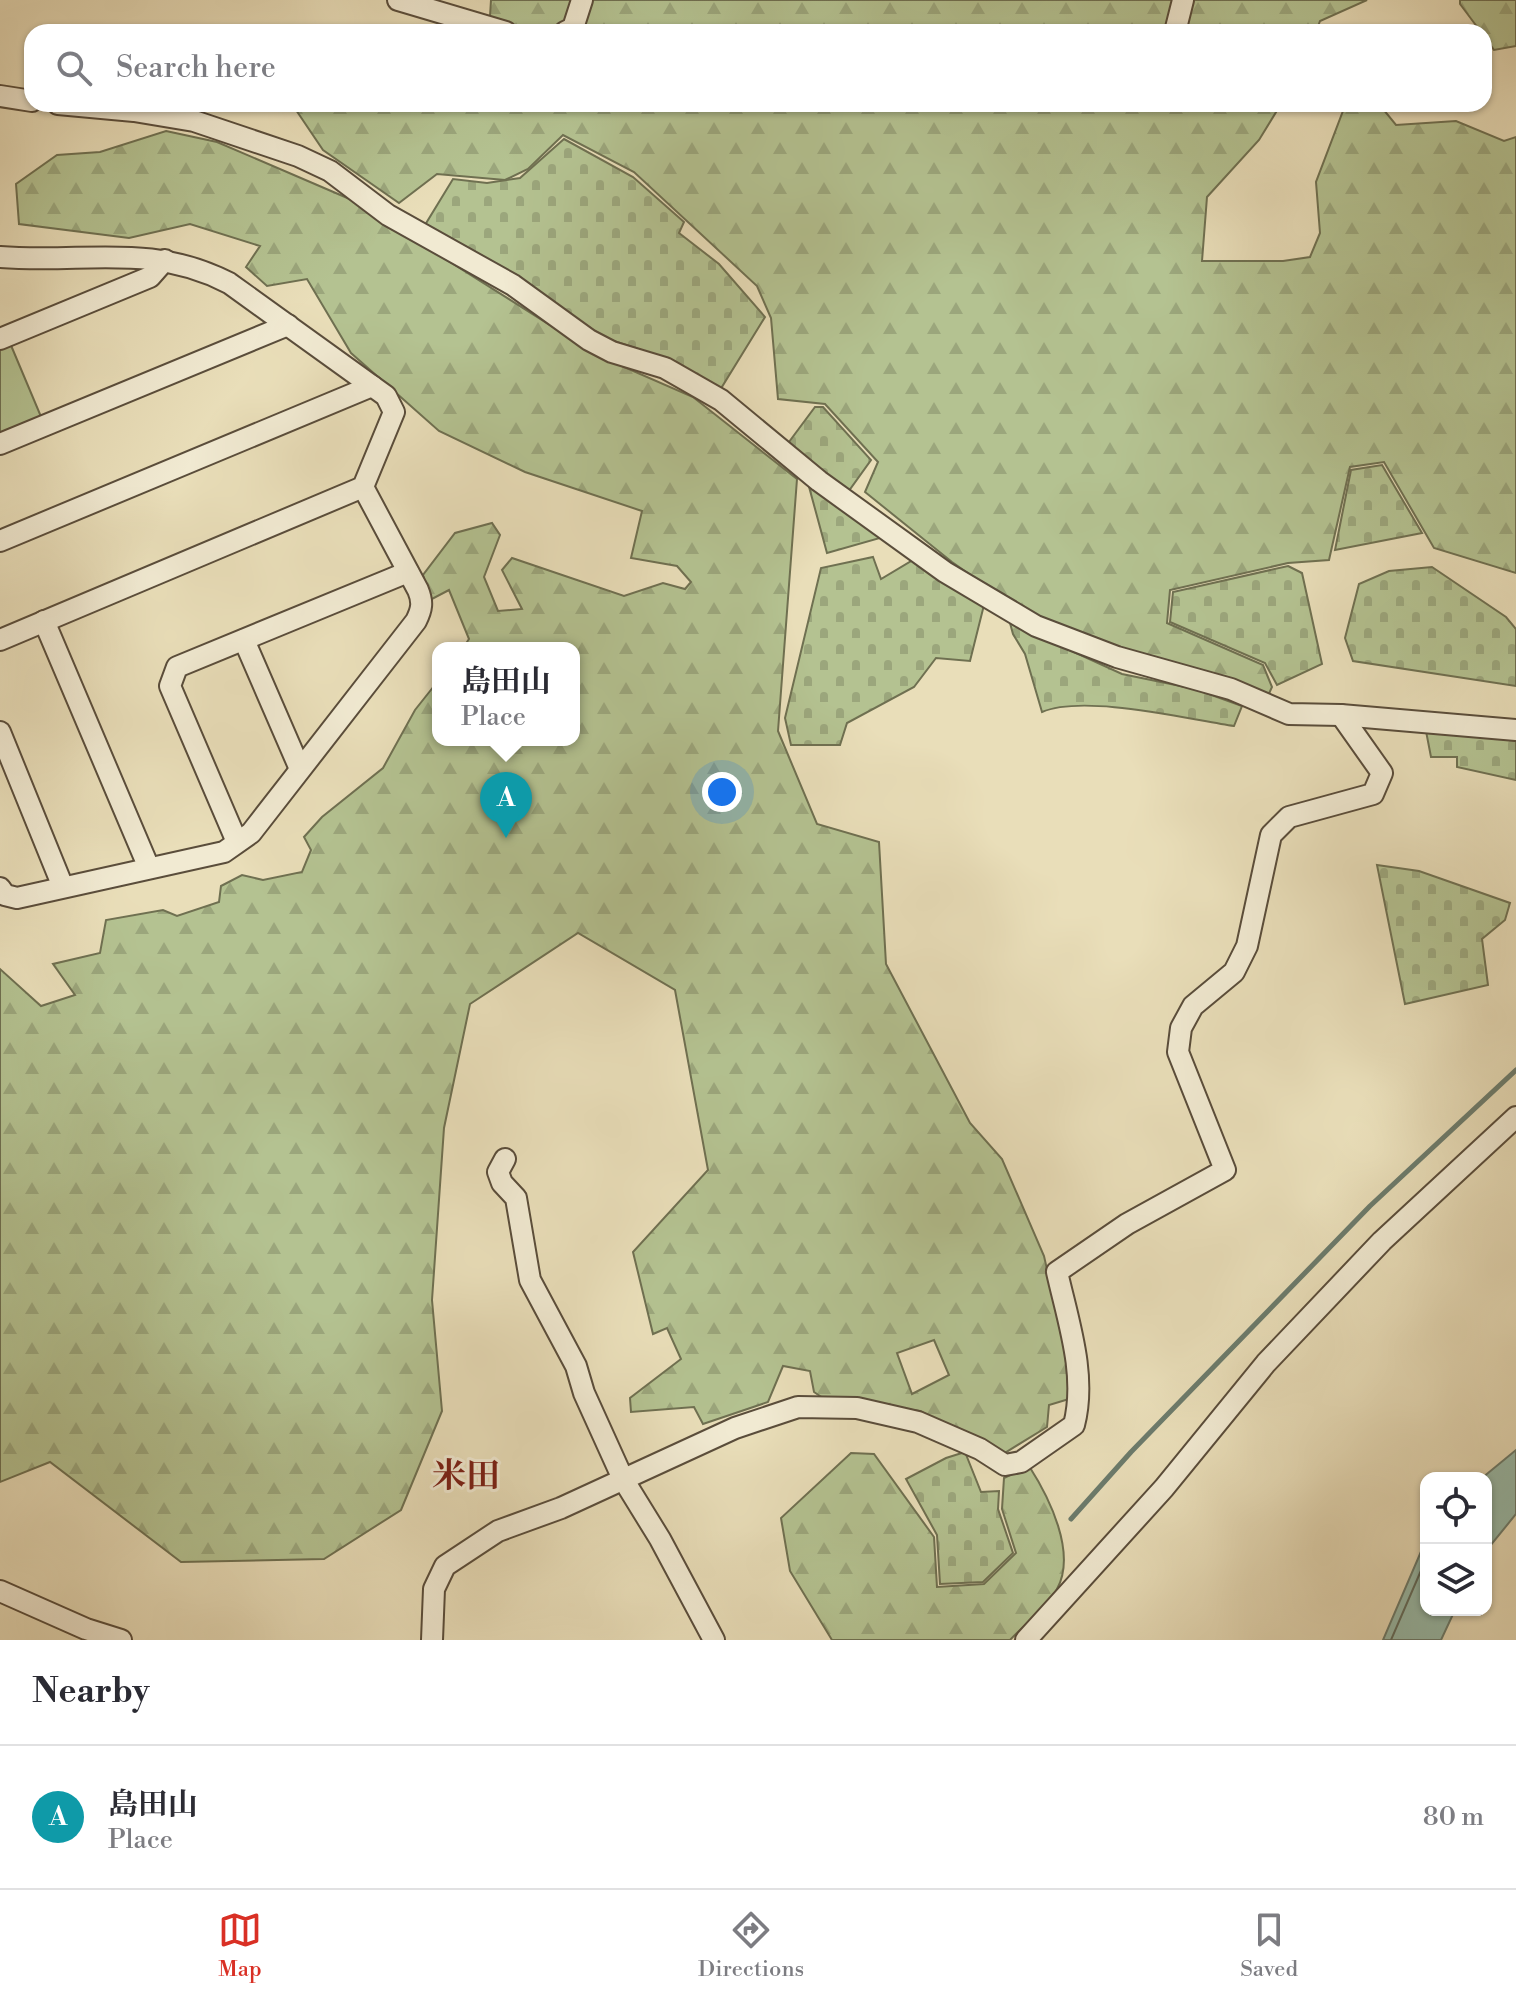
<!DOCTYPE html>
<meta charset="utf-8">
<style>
:root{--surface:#fff;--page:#f7f7f7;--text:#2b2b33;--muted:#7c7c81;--line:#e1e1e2;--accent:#d93025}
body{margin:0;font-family:"Libre Bodoni","Noto Serif JP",serif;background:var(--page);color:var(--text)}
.controls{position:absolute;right:24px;bottom:24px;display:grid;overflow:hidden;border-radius:16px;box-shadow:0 2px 6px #0004}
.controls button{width:72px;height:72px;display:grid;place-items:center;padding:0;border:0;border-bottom:2px solid var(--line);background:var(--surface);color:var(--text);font:40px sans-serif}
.you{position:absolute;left:722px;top:792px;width:28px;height:28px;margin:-20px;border:6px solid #fff;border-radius:50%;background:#1a73e8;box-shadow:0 0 0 12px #1a73e833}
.badge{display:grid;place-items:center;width:52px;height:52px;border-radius:50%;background:var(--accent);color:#fff;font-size:26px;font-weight:700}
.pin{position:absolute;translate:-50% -66px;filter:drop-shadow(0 2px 4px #0008)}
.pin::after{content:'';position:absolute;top:42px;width:28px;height:24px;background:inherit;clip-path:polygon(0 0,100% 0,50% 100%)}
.popup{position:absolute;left:432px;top:642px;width:148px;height:104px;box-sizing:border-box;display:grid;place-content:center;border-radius:16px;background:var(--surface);filter:drop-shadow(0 2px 6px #0005);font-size:26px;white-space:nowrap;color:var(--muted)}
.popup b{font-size:30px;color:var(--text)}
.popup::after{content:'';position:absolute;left:50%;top:100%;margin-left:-16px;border:16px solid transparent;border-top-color:var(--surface)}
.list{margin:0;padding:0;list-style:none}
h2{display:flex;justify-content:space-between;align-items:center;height:104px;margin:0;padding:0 32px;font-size:34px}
h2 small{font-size:26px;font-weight:400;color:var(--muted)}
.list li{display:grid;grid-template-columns:52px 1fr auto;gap:24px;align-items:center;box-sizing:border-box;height:144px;padding:0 32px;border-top:2px solid var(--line)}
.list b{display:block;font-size:30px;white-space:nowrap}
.list p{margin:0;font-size:26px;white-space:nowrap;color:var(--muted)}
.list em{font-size:26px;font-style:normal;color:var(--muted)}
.icon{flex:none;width:44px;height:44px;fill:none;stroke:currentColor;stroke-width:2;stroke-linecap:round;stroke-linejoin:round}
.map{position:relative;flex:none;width:1516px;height:1640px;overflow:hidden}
.search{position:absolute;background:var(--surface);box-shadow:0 2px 6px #0004;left:24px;right:24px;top:24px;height:88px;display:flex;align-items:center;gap:20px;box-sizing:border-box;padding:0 28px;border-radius:24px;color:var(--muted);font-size:30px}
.sheet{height:248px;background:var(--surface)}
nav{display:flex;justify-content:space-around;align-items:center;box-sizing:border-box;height:112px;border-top:2px solid var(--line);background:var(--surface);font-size:22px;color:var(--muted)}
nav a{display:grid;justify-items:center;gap:4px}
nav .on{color:var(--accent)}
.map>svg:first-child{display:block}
</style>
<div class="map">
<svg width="1516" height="1640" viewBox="0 0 1516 1640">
<defs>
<pattern id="forest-firs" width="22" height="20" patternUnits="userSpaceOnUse" patternTransform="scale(2)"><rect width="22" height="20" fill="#b4c291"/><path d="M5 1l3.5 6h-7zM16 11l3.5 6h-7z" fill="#9ba67c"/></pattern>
<pattern id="cemetery-stones" width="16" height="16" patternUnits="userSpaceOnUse" patternTransform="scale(2)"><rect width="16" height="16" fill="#b4c291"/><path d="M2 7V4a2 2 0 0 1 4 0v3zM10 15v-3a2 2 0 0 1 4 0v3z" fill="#9ba67c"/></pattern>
</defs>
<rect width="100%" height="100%" fill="#e9deb9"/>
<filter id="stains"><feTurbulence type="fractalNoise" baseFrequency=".0025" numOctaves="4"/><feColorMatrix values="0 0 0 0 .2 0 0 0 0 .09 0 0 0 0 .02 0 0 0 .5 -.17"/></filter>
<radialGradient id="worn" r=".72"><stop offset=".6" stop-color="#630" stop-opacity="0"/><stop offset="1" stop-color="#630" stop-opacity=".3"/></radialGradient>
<g fill="url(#forest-firs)" stroke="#6f7051" stroke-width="2" fill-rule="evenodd">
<path d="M491,0H1367L1320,21L1316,32H489Z"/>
<path d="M1460,0H1516V46L1494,50L1484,36V32H1481L1460,4Z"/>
<path d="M292,104H1281L1259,140L1207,197L1202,261H1283L1310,257L1320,233L1316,182L1343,111L1354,104H1379L1396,125L1456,121L1504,141L1516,137V573L1434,548L1384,462L1350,467L1329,560L1288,563L1170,590L1167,623L1263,665L1272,687L1266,700L1039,623L952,562L865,492L878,462L825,404L778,399L771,318L757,286L634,172L563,135L528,169L505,180L437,174L399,203L323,150Z"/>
<path d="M166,131L217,142L352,200L599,356L693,397L797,479L778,731L817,824L879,842L886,964L970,1123L1002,1159L1044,1256L1066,1354L1069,1399L1049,1405L1047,1427L1003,1454L920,1411L823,1398L814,1392L810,1371L783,1366L768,1402L703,1424L694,1407L631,1412L630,1398L681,1359L667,1328L653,1334L633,1252L708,1170L675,990L578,933L470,1004L444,1128L432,1300L442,1411L401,1510L324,1559L181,1562L50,1462L0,1482V969L41,1006L75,995L53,964L100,953L106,920L163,910L177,916L219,902L221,886L242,875L263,880L302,872L311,850L304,837L322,817L383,768L415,710L438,681V740H574V648H463L469,639L449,590L430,600L423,575L455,533L492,523L500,535L484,577L498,611L522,609L502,570L512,558L624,596L663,583L685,589L691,582L677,566L631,558L642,511L525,472L439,431L351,353L307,279L267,286L246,267L260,246L190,224L129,238L19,224L16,184L57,155L100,152ZM934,1340L949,1375L912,1394L897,1353Z"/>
<path d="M851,1453L874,1454L934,1537L937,1587L984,1584L1016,1553L1002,1509L1004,1478L1029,1466C1049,1497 1077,1553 1057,1589C1049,1604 1022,1627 1010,1640H832L790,1571L781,1518Z"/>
</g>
<g fill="url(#cemetery-stones)" stroke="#6f7051" stroke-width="2">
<path d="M564,139L633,177L684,222L679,233L719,264L765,317L720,390L674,361L608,339L425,225L453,179L487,183L520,178Z"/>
<path d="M815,407H823L871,460L848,492L786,446Z"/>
<path d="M1382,465L1422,533L1335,550L1351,470Z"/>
<path d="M808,483L882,534L880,538L827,553Z"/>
<path d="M873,557L881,579L913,560L984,605L970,661L936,658L914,687L847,723L840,745H791L785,718L821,568Z"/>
<path d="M1288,566L1302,573L1322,664L1277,685L1265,663L1170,622L1173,592Z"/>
<path d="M1432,567L1506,617L1516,629V686L1353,661L1345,638L1359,584L1389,571Z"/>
<path d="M1010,623L1122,674L1195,689L1242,706L1234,726C1187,719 1084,694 1042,712L1025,654L1013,634Z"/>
<path d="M1425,726L1479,732L1516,741V780L1457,767V757H1431Z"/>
<path d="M1377,865L1419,871L1510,903L1505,920L1482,939L1488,985L1405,1004Z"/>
<path d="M965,1452L981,1492L999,1491L998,1509L1013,1553L983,1582L940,1584L937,1535L906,1479L946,1458Z"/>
</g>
<path fill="#b4c291" stroke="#6f7051" stroke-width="2" d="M10,343L42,419L0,436V347Z"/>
<g fill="#98bcab" stroke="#6c7c6d" stroke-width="2">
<path d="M1516,1450V1514L1486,1551V1478H1482Z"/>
<path d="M1426,1540V1610H1455L1441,1640H1383Z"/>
</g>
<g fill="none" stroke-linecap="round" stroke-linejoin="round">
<path stroke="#616c5e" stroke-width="2" d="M1391,1640L1426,1559"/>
<path stroke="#6c7c6d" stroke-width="5" d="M1071,1519L1131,1452L1370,1206L1516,1070"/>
<g stroke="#5a4d3b" stroke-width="24">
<g id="minor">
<path d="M398,0L506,32"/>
<path d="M565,32L573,28L582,0"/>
<path d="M1175,32L1183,0"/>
<path d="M0,96L32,101"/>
<path d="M58,104L134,111L194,121L298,156L330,171L388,215L513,285L589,340L612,352L665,368L721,400L819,481L945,572L1036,626L1117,657L1231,689L1289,714L1341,715L1516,730"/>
<path d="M0,257C84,264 149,242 229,283L386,396L394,412L363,487L0,640"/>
<path d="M0,339L150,277L165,260"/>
<path d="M0,444L288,325"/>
<path d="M0,541L372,386"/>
<path d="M44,621L149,868"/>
<path d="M244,640L300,769"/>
<path d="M0,732L63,887"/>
<path d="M237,842L170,686L177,667L408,572"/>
<path d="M0,888L5,895L17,898L224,852L251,833L416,621C422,609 423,602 418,590L363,487"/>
<path d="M505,1159L498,1172L502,1183L516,1198L530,1280L576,1366L584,1393L623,1479L660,1539L714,1640"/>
<path d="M0,1591L86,1629L121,1640"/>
<path d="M432,1640L434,1589L445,1566L498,1531L561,1508L735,1428L798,1407L857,1408L918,1422L980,1449L1005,1465L1021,1462L1074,1425C1087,1375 1068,1321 1057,1272L1127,1224L1225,1170L1178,1052L1181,1028L1193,1006L1234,972L1247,946L1271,835L1289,817L1373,794L1382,773L1341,715"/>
<path d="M1026,1640L1164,1488L1266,1363L1382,1241L1516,1117"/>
</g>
</g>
<use href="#minor" stroke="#f1ead2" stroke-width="20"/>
</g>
<g text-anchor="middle" stroke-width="6" stroke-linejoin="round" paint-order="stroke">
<g font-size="34" font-weight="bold" fill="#7a1f14" stroke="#f1ead2">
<text x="466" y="1487">米田</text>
</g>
</g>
<rect width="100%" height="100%" filter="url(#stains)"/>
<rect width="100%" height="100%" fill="url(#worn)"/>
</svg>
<div class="controls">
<button><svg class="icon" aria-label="locate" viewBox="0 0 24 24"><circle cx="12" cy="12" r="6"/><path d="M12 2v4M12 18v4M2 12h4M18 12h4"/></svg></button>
<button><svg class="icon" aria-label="layers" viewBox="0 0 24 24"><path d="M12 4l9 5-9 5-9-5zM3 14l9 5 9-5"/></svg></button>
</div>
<div class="you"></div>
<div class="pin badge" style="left:506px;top:838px;background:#0f9aa8">A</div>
<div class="popup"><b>島田山</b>Place</div>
<div class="search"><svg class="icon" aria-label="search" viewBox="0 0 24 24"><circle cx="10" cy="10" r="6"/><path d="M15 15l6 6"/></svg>Search here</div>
</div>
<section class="sheet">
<h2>Nearby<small></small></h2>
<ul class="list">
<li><span class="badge" style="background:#0f9aa8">A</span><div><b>島田山</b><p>Place</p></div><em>80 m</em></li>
</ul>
</section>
<nav>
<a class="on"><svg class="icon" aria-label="map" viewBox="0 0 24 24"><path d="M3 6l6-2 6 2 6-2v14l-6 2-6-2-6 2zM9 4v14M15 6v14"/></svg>Map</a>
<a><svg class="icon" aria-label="directions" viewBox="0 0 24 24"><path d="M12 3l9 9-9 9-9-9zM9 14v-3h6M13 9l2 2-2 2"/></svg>Directions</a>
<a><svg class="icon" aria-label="saved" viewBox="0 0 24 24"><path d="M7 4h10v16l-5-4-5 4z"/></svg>Saved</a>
</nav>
